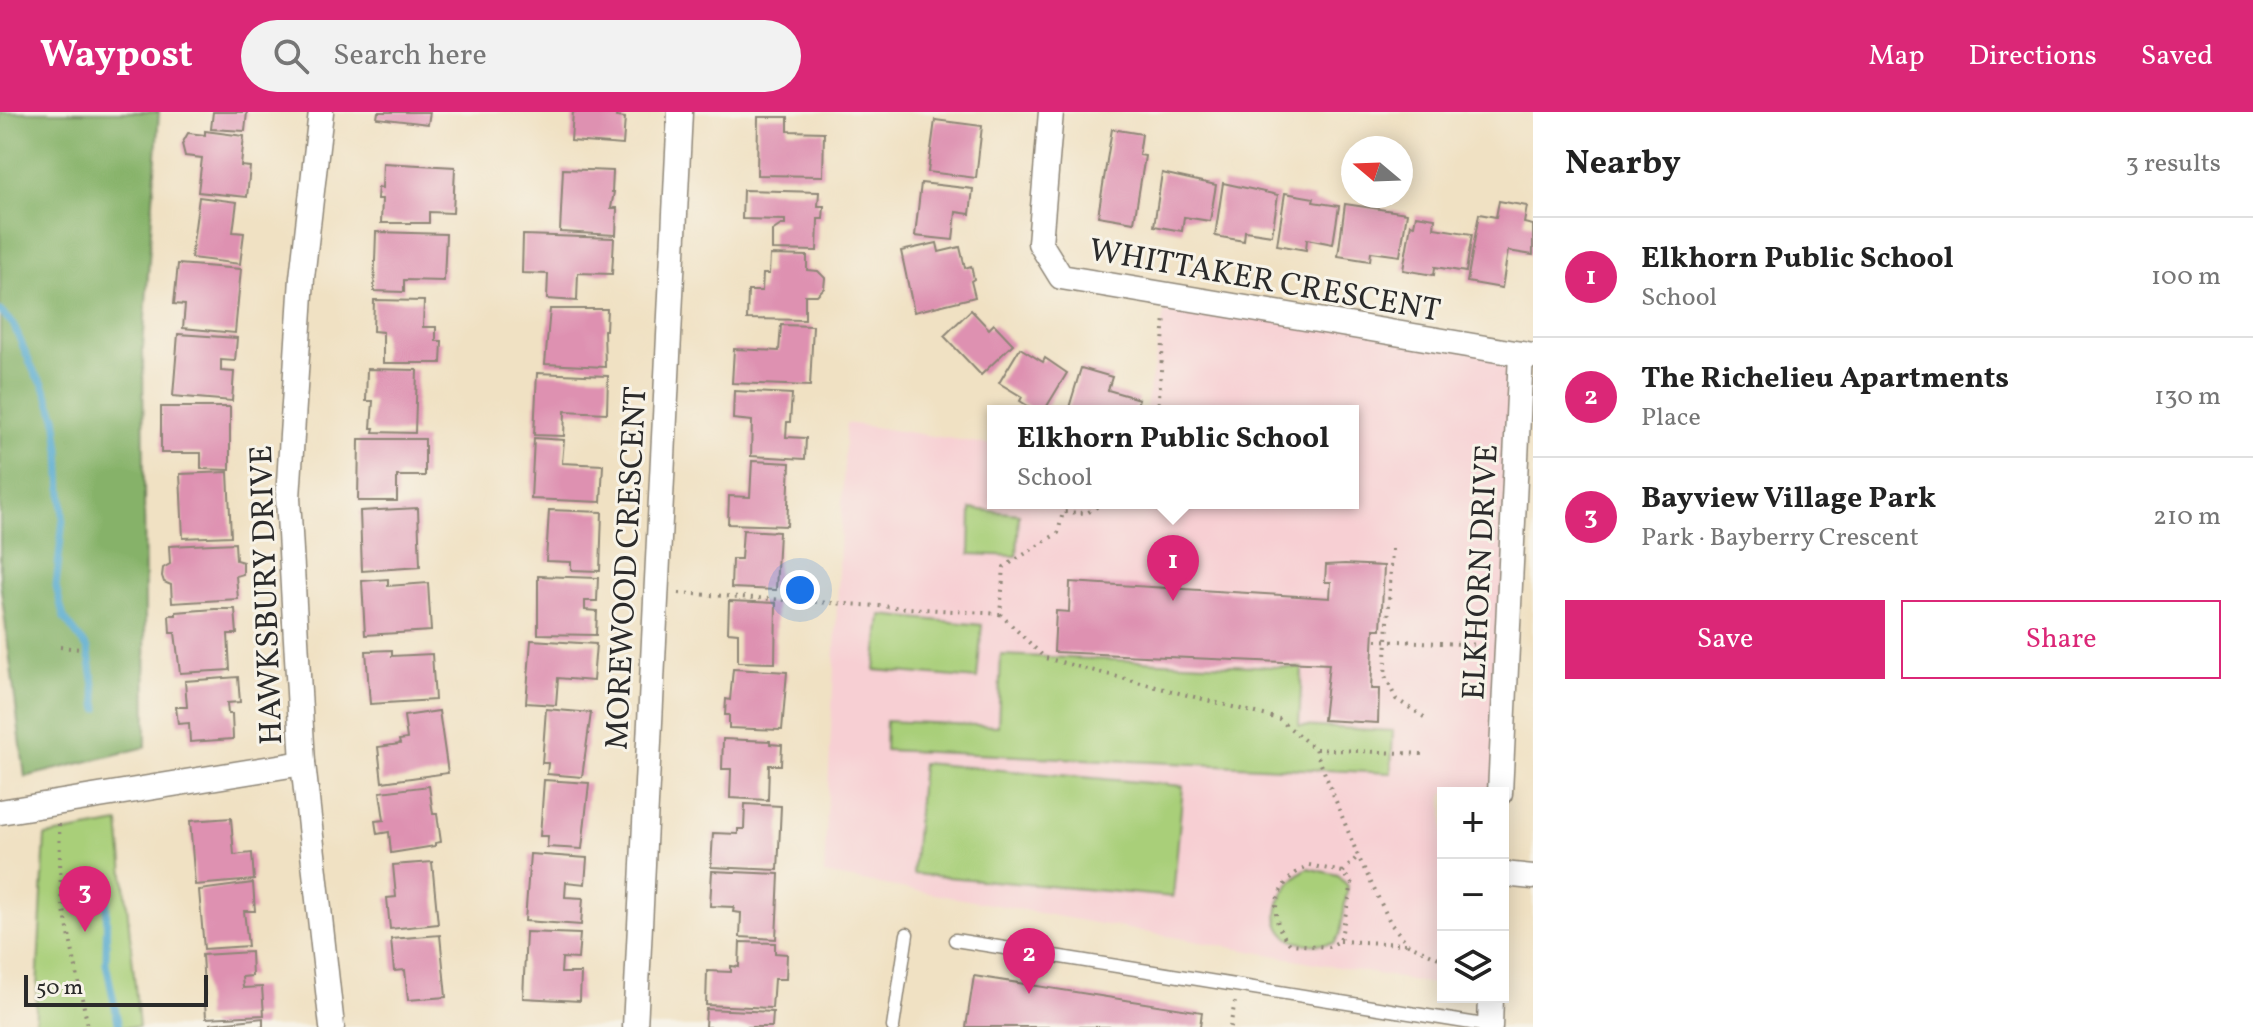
<!DOCTYPE html>
<meta charset="utf-8">
<style>
:root{--surface:#fff;--page:#f2f2f2;--text:#222;--muted:#767676;--line:#e0e0e0;--accent:#db2777}
body{margin:0;font-family:Vollkorn,serif;background:var(--page);color:var(--text)}
.controls{position:absolute;right:24px;bottom:24px;display:grid;overflow:hidden;border-radius:0px;box-shadow:0 4px 20px #0003}
.controls button{width:72px;height:72px;display:grid;place-items:center;padding:0;border:0;border-bottom:2px solid var(--line);background:var(--surface);color:var(--text);font:40px sans-serif}
.compass{position:absolute;left:1341px;top:24px;width:72px;height:72px;border-radius:50%;background:var(--surface);box-shadow:0 4px 20px #0003;rotate:289deg}
.scale{position:absolute;left:24px;bottom:20px;width:184px;box-sizing:border-box;padding-left:8px;border:4px solid #2b2b2b;border-top:0;font-size:22px;line-height:28px;white-space:nowrap;color:#2b2b2b;-webkit-text-stroke:6px #f7f3e8;paint-order:stroke}
.you{position:absolute;left:800px;top:478px;width:28px;height:28px;margin:-20px;border:6px solid #fff;border-radius:50%;background:#1a73e8;box-shadow:0 0 0 12px #1a73e833}
.badge{display:grid;place-items:center;width:52px;height:52px;border-radius:50%;background:var(--accent);color:#fff;font-size:26px;font-weight:700}
.pin{position:absolute;translate:-50% -66px;filter:drop-shadow(0 2px 4px #0008)}
.pin::after{content:'';position:absolute;top:42px;width:28px;height:24px;background:inherit;clip-path:polygon(0 0,100% 0,50% 100%)}
.popup{position:absolute;left:987px;top:293px;width:372px;height:104px;box-sizing:border-box;display:grid;place-content:center;border-radius:0px;background:var(--surface);filter:drop-shadow(0 2px 6px #0005);font-size:26px;white-space:nowrap;color:var(--muted)}
.popup b{font-size:30px;color:var(--text)}
.popup::after{content:'';position:absolute;left:50%;top:100%;margin-left:-16px;border:16px solid transparent;border-top-color:var(--surface)}
.list{margin:0;padding:0;list-style:none}
h2{display:flex;justify-content:space-between;align-items:center;height:104px;margin:0;padding:0 32px;font-size:34px}
h2 small{font-size:26px;font-weight:400;color:var(--muted)}
.list li{display:grid;grid-template-columns:52px 1fr auto;gap:24px;align-items:center;box-sizing:border-box;height:120px;padding:0 32px;border-top:2px solid var(--line)}
.list b{display:block;font-size:30px;white-space:nowrap}
.list p{margin:0;font-size:26px;white-space:nowrap;color:var(--muted)}
.list em{font-size:26px;font-style:normal;color:var(--muted)}
.actions{display:flex;gap:16px;padding:24px 32px}
.actions a{flex:1;padding:18px 0;border:2px solid var(--accent);border-radius:0px;text-align:center;font-size:28px;color:var(--accent)}
.actions .main{background:var(--accent);color:#fff}
.icon{flex:none;width:44px;height:44px;fill:none;stroke:currentColor;stroke-width:2;stroke-linecap:round;stroke-linejoin:round}
.map{position:relative;flex:none;width:1533px;height:915px;overflow:hidden}
header{display:flex;align-items:center;gap:48px;box-sizing:border-box;height:112px;padding:0 40px;background:var(--accent);color:#fff}
header strong{font-size:38px}
nav{display:flex;gap:44px;margin-inline-start:auto;font-size:28px}
.search{width:560px;height:72px;background:var(--page);display:flex;align-items:center;gap:20px;box-sizing:border-box;padding:0 28px;border-radius:44px;color:var(--muted);font-size:30px}
main{display:flex}
aside{flex:1;background:var(--surface)}
.map>svg:first-child{display:block}
</style>
<header>
<strong>Waypost</strong>
<div class="search"><svg class="icon" aria-label="search" viewBox="0 0 24 24"><circle cx="10" cy="10" r="6"/><path d="M15 15l6 6"/></svg>Search here</div>
<nav><a>Map</a><a>Directions</a><a>Saved</a></nav>
</header>
<main>
<div class="map">
<svg width="1533" height="915" viewBox="0 0 1533 915">
<rect width="100%" height="100%" fill="#f7f3e8"/>
<filter id="ink" filterUnits="userSpaceOnUse"><feTurbulence type="fractalNoise" baseFrequency=".0125" numOctaves="2"/><feDisplacementMap in="SourceGraphic" scale="16" xChannelSelector="R" yChannelSelector="G"/><feConvolveMatrix kernelMatrix="1 2 1 2 8 2 1 2 1" color-interpolation-filters="sRGB"/></filter>
<filter id="wash" filterUnits="userSpaceOnUse"><feTurbulence type="fractalNoise" baseFrequency=".006" numOctaves="4" result="noise"/><feDisplacementMap in="SourceGraphic" scale="32" xChannelSelector="R" yChannelSelector="G"/><feGaussianBlur stdDeviation="1.8" result="paint"/><feColorMatrix in="noise" values="0 0 0 0 0 0 0 0 0 0 0 0 0 0 0 0 0 1.4 0 .05"/><feComposite in="paint" operator="in"/></filter>
<g filter="url(#wash)">
<rect width="100%" height="100%" fill="#f0e1c3"/>
<path fill="#f7cfd3" d="M1168,182L1521,242L1500,681H1443V874L824,762L846,311L993,333V391H1353V299H1145Z"/>
<g fill="#a9cf79" stroke="#6a7d52" stroke-width="2">
<path d="M971,397L1019,402L1017,444L970,442Z"/>
<path d="M881,503L982,513L977,567L875,558Z"/>
<path d="M1001,543L1302,556L1299,614L1393,619L1391,661L885,638L886,609L998,614Z"/>
<path d="M922,651L1183,674L1173,785L913,762Z"/>
<path d="M119,711L139,915H35L45,724Z"/>
<path d="M1308,756L1338,763L1348,774L1340,822L1334,831C1322,833 1300,834 1289,826C1263,808 1285,767 1308,756Z"/>
</g>
<path fill="#86b269" stroke="#586e4a" stroke-width="2" d="M0,0H159L143,236L146,635L25,665L0,469Z"/>
<g fill="none" stroke-linecap="round" stroke-linejoin="round">
<g stroke="#51a8ce" stroke-width="7">
<path d="M0,199L13,212L35,262L43,272L56,305L60,338L63,406L56,475L64,506L88,537L98,597"/>
<path d="M107,776L106,851L119,915"/>
</g>
</g>
<g id="blocks">
<g fill="#de91b1">
<path d="M213,0H247L245,19L211,17Z"/>
<path d="M378,0H430L428,12L377,6Z"/>
<path d="M573,0H617L616,5L625,6L623,33L571,29Z"/>
<path d="M758,5H788V19L824,20L823,64L757,63Z"/>
<path d="M935,8L982,14L976,66L928,60Z"/>
<path d="M1112,17L1142,22L1139,43L1145,44L1134,110L1098,104Z"/>
<path d="M205,19L244,24L241,54L250,55L247,85L198,80L202,46L185,44L182,32L188,21L205,23Z"/>
<path d="M383,51L455,55L453,101L429,100V111H381L382,87H377L378,75L382,76Z"/>
<path d="M563,57L613,59L612,80H614L611,96H617L616,123L560,120Z"/>
<path d="M1162,61L1216,73L1210,109L1184,105L1182,119L1154,114Z"/>
<path d="M921,71L973,77L970,102L956,100L953,128L915,124Z"/>
<path d="M1223,71L1278,83L1272,123L1245,119L1244,129L1215,124Z"/>
<path d="M743,78L819,80L818,94H824L823,107H818L817,139L772,138V119L781,113H785V108L742,107Z"/>
<path d="M1285,81L1314,86L1313,90L1339,94L1333,132L1307,127L1306,138L1277,133Z"/>
<path d="M199,85L237,90L233,120L244,121L240,152L191,146Z"/>
<path d="M1499,89L1527,94L1524,111L1533,113V143L1508,139L1502,176L1467,170L1479,102L1496,105Z"/>
<path d="M1345,92L1407,101L1400,144L1371,140L1370,149L1338,144Z"/>
<path d="M1416,103L1435,106L1434,116L1472,122L1466,160L1435,155L1434,163L1403,158L1411,112L1414,113Z"/>
<path d="M376,120L446,122L444,169L404,168V180L374,179Z"/>
<path d="M523,123L614,126L612,162L578,161L577,189L547,187L548,162L522,161Z"/>
<path d="M937,131L939,140L960,135L965,156L971,154L974,167L971,169L975,185L914,200L901,139Z"/>
<path d="M770,143L807,144V158L818,159L825,166L824,176L817,183H805V208L747,207L748,179H762L763,162H769Z"/>
<path d="M178,152L241,157L235,221L183,216L185,193L174,192Z"/>
<path d="M374,188L424,189L423,215H436V229H442L441,251H383V220L373,219Z"/>
<path d="M550,197H607L606,218H604L605,255L545,252Z"/>
<path d="M971,198L989,217L994,212L1013,232L981,263L944,224Z"/>
<path d="M781,213L813,214L810,274L732,271L734,237L779,239Z"/>
<path d="M178,222L237,226L235,249L221,248V259L234,260L232,289L173,284Z"/>
<path d="M1020,236L1043,250L1045,246L1067,261L1044,299H1036L1020,289L1022,285L999,271Z"/>
<path d="M1081,256L1112,265L1108,278L1139,287L1135,299H1068Z"/>
<path d="M367,257L417,258L415,321L373,320L374,316H371L373,289H366Z"/>
<path d="M537,261L608,264L607,301L565,299L564,324L534,323Z"/>
<path d="M734,279L792,282L790,310H787L786,325L806,326L805,347L751,344L752,309L733,307Z"/>
<path d="M161,295H230V358L201,357V341H161Z"/>
<path d="M534,326L564,328L562,351L603,353L601,390L531,387Z"/>
<path d="M359,327H425V364H397V389H358Z"/>
<path d="M752,349L790,351L787,414L728,412L729,384L750,385Z"/>
<path d="M228,360L231,424L183,426L180,362Z"/>
<path d="M418,396L420,455L362,459L360,399Z"/>
<path d="M549,398L602,400L600,459L571,458V450L546,449Z"/>
<path d="M743,418L779,420L776,478L731,476L732,447H741Z"/>
<path d="M235,431L236,448L243,450V462L236,464L238,487L172,491L171,473L164,470L162,464L163,456L170,452L169,434Z"/>
<path d="M1345,452L1384,454L1381,517H1374L1371,577H1379L1378,611L1323,608L1329,552L1054,540L1056,499L1069,500L1070,470L1330,486L1331,470H1325L1326,453Z"/>
<path d="M538,464L598,466L597,489H585V498L597,499L596,523L538,522Z"/>
<path d="M388,467V474L428,471L431,519L365,523L362,469Z"/>
<path d="M729,489L776,491L775,551L738,550V521L728,520Z"/>
<path d="M215,497H235L237,522H228L230,558L180,561L175,521H170L169,503H176V500Z"/>
<path d="M531,528L596,532L593,569L558,566L556,593L526,591Z"/>
<path d="M392,538V544L432,542L435,588L370,592L366,539Z"/>
<path d="M733,557L787,560L782,618L729,616V603H725L726,587L730,588Z"/>
<path d="M238,565L240,590L227,591L228,602H232L233,627L190,630L189,611L178,612L176,595H187L185,569Z"/>
<path d="M546,597L591,601L582,665L547,662L548,651H542Z"/>
<path d="M439,599L448,661L382,670L378,635L400,632L399,628L407,627L404,604Z"/>
<path d="M723,627L770,629V632L782,633L781,653H769L768,688L730,686L731,657H722Z"/>
<path d="M544,668L589,671L582,737L547,735L548,724H540Z"/>
<path d="M429,674L433,702H437L441,730L435,731V734L391,741L389,720L377,722L375,709L384,708L380,680Z"/>
<path d="M745,692L781,694L778,758L711,755L713,721L738,722V717H744Z"/>
<path d="M231,706L234,743L252,741L254,768L195,773L190,709Z"/>
<path d="M530,742L587,746L585,772L566,770L565,785L583,786L581,813L525,809Z"/>
<path d="M432,750L438,812L390,817L387,786L396,785L393,753Z"/>
<path d="M712,759L779,762L776,827L740,825L741,801L733,800L734,795L710,794Z"/>
<path d="M253,771L255,799H244L248,834L204,837L199,778Z"/>
<path d="M526,820L580,822L578,847L562,846L561,861H581L580,889L523,886Z"/>
<path d="M440,823L446,885L408,888L405,858L394,859L391,827Z"/>
<path d="M740,830L775,831V841L787,842L786,867H774L772,896L706,893L707,859L731,860V854L739,855Z"/>
<path d="M251,840L252,864L242,865L243,876L262,875L264,903L206,906L202,843Z"/>
<path d="M974,864L1202,900L1200,915H966Z"/>
<path d="M706,897L773,900L772,915H705Z"/>
<path d="M263,906V915H210V912Z"/>
</g>
</g>
</g>
<g filter="url(#ink)">
<use href="#blocks" fill-opacity="0" stroke="#8e8677" stroke-width="2"/>
<g fill="none" stroke-linecap="round" stroke-linejoin="round">
<g stroke="#8e8677" stroke-width="15">
<g id="lane">
<path d="M955,828L1490,914"/>
<path d="M893,915L907,822"/>
</g>
</g>
<g stroke="#8e8677" stroke-width="27">
<g id="street">
<path d="M321,0L302,166L288,386L303,651L332,915"/>
<path d="M1051,0L1040,131L1061,165L1533,244"/>
<path d="M1500,681L1521,242"/>
<path d="M0,700L303,651"/>
<path d="M1503,762L1533,765"/>
<path d="M635,915L680,0"/>
<path d="M1490,915L1491,885"/>
</g>
</g>
<g stroke="#8e8677" stroke-width="4" stroke-dasharray="2 6" stroke-linecap="butt">
<path d="M1158,299L1165,204"/>
<path d="M1392,437L1385,564L1396,587L1424,605"/>
<path d="M679,481L1000,502L1004,455L1058,421L1063,400L1087,401L1103,391"/>
<path d="M1000,502L1045,546L1279,607L1315,637L1358,744L1391,812L1408,832L1443,848"/>
<path d="M1376,528L1485,533"/>
<path d="M60,535L80,537"/>
<path d="M1316,637L1422,642"/>
<path d="M59,712L61,783L88,915"/>
<path d="M1309,753L1343,760L1352,772L1340,829L1328,835L1290,832C1264,803 1276,769 1309,753Z"/>
<path d="M1343,760L1358,744"/>
<path d="M1340,829L1406,832"/>
<path d="M1230,915L1235,890"/>
</g>
<use href="#lane" stroke="#fff" stroke-width="12"/>
<use href="#street" stroke="#fff" stroke-width="24"/>
</g>
</g>
<g text-anchor="middle" stroke-width="6" stroke-linejoin="round" paint-order="stroke">
<g font-size="32" fill="#2b2b2b" stroke="#f7f3e8">
<text transform="translate(1265 167) rotate(10)" y="11">WHITTAKER CRESCENT</text>
<text transform="translate(625 456) rotate(-87)" y="11">MOREWOOD CRESCENT</text>
<text transform="translate(1479 460) rotate(-87)" y="11">ELKHORN DRIVE</text>
<text transform="translate(265 483) rotate(-92)" y="11">HAWKSBURY DRIVE</text>
</g>
</g>
</svg>
<div class="controls">
<button>+</button>
<button>−</button>
<button><svg class="icon" aria-label="layers" viewBox="0 0 24 24"><path d="M12 4l9 5-9 5-9-5zM3 14l9 5 9-5"/></svg></button>
</div>
<svg class="compass" viewBox="-18 -18 36 36"><path d="M0-13l5 13h-10z" fill="#e53935"/><path d="M0 13l5-13h-10z" fill="#767676"/></svg>
<div class="scale">50 m</div>
<div class="you"></div>
<div class="pin badge" style="left:1173px;top:489px">1</div>
<div class="popup"><b>Elkhorn Public School</b>School</div>
<div class="pin badge" style="left:1029px;top:882px">2</div>
<div class="pin badge" style="left:85px;top:820px">3</div>
</div>
<aside>
<h2>Nearby<small>3 results</small></h2>
<ul class="list">
<li><span class="badge">1</span><div><b>Elkhorn Public School</b><p>School</p></div><em>100 m</em></li>
<li><span class="badge">2</span><div><b>The Richelieu Apartments</b><p>Place</p></div><em>130 m</em></li>
<li><span class="badge">3</span><div><b>Bayview Village Park</b><p>Park · Bayberry Crescent</p></div><em>210 m</em></li>
</ul>
<div class="actions"><a class="main">Save</a><a>Share</a></div>
</aside>
</main>
